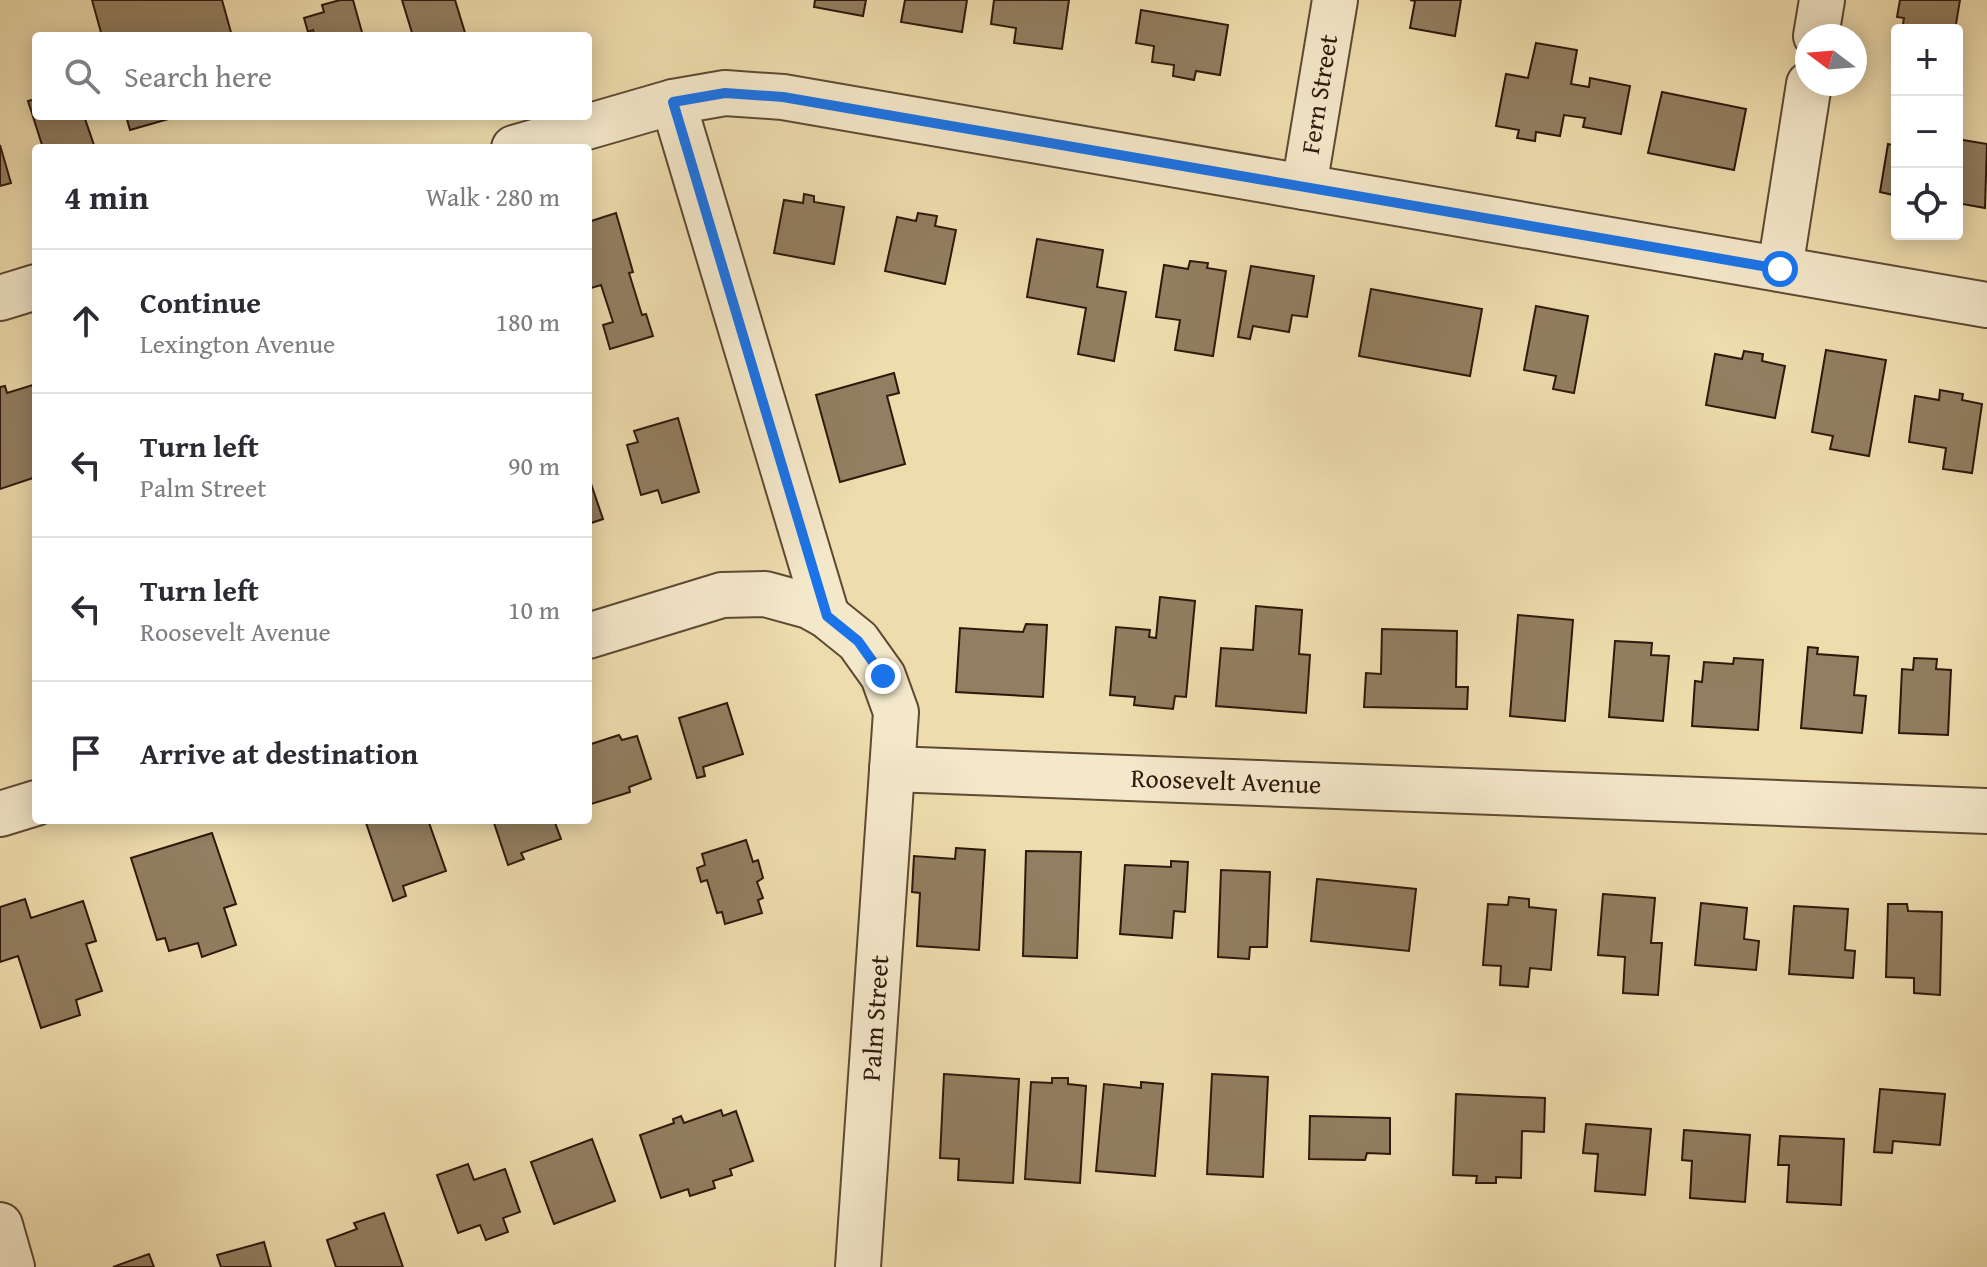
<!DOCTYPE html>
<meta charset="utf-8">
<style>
:root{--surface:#fff;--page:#f7f7f7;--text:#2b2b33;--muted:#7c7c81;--line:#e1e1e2}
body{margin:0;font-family:"Gentium Book Plus",serif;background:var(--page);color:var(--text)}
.controls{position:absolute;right:24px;top:24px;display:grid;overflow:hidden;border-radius:8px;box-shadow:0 4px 20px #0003}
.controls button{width:72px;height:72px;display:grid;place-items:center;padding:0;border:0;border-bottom:2px solid var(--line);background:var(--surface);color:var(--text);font:40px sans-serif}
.compass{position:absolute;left:1795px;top:24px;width:72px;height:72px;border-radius:50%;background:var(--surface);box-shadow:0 4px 20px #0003;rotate:286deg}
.stop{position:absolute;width:24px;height:24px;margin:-18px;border:6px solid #1a73e8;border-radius:50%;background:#fff}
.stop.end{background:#1a73e8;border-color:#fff;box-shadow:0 2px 8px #0008}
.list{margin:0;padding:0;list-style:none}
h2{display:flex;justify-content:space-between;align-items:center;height:104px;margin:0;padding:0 32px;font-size:34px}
h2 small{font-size:26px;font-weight:400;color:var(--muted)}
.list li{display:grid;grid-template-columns:52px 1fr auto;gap:24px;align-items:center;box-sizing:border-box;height:144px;padding:0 32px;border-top:2px solid var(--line)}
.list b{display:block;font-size:30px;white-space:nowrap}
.list p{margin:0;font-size:26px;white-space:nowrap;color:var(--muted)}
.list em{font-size:26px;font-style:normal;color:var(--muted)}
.icon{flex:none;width:44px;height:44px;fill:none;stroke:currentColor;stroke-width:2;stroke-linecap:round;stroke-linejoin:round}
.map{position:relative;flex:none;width:1987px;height:1267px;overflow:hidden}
.search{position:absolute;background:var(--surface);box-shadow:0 4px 20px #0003;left:32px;top:32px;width:560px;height:88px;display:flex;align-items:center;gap:20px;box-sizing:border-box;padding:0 28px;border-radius:8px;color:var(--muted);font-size:30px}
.panel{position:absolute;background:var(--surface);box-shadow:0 4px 20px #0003;left:32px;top:144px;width:560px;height:680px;border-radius:8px}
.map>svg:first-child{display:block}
</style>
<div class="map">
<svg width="1987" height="1267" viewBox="0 0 1987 1267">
<rect width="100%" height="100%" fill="#eedcad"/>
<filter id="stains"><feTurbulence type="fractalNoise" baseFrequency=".0025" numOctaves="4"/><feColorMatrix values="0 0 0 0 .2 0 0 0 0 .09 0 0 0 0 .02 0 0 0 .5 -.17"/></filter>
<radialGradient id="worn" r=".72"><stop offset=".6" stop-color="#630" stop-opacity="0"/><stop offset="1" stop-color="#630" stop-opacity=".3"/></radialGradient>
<g fill="#927e60" stroke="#2e180c" stroke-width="2">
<path d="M92,0H222L232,36H102Z"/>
<path d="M340,0H353L363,36H315L313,30L308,32L304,18L324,12L322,5Z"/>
<path d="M402,0H455L466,36H413Z"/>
<path d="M815,0H866L863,16L814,7Z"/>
<path d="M905,0H967L962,32L901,22Z"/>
<path d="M994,0H1069L1062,49L1014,43L1016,28L991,24Z"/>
<path d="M1410,0H1461L1455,36L1410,28L1415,1Z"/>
<path d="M1900,0H1960L1955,30H1902L1904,18L1897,17Z"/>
<path d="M1141,10L1228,25L1220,75L1196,71L1194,80L1173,76L1174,65L1152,62L1154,46L1136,43Z"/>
<path d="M1536,43L1577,50L1571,84L1589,87L1590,78L1630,86L1621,134L1583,127L1585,118L1564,115L1560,136L1536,132L1535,141L1517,138L1519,130L1496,126L1506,74L1528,78Z"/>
<path d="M1662,92L1746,109L1734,170L1648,153Z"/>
<path d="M36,99V116H84L95,148H43L28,101Z"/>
<path d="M126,116H179L130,130Z"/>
<path d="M1957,139L1987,144L1985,208L1957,203Z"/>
<path d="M1888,144L1897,146V196L1880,192Z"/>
<path d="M0,145L11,183L0,186Z"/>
<path d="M804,194L814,196V202L844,207L834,264L774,253L784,200L803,203Z"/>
<path d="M616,213L633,272L629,273L642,315L646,314L653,336L610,349L603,325L613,322L601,285L588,289V222Z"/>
<path d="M918,213L937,216L935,226L956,230L945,284L885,271L897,217L916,221Z"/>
<path d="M1037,239L1103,250L1097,287L1126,292L1114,361L1078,354L1086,308L1027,297Z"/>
<path d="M1190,261L1208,263L1207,268L1226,271L1213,356L1175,350L1180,320L1156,317L1164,265L1188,269Z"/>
<path d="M1251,266L1314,276L1307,317L1292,315L1289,332L1253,326L1250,339L1238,337Z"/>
<path d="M1371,289L1482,309L1470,376L1359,356Z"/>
<path d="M1536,306L1588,316L1574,393L1553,389L1556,376L1524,370Z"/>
<path d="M1826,350L1886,360L1869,456L1830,449L1833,436L1812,432Z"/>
<path d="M1744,351L1763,354L1762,361L1785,366L1775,418L1706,405L1715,354L1742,359Z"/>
<path d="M894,373L899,393L887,396L905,464L840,482L816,395Z"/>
<path d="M36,384V439L33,440L36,451V477L0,489V387L5,386L7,393Z"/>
<path d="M1940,390L1963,394L1962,400L1982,404L1972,473L1943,469L1946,448L1909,442L1915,396L1939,400Z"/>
<path d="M678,418L699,492L662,503L658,490L641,495L627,445L638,442L634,431Z"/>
<path d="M588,475L603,519L588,524Z"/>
<path d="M1160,597L1195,601L1186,697L1175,696L1173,709L1134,705L1135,697L1110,695L1116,627L1150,630L1149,637L1156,638Z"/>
<path d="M1256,606L1302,610L1299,654L1310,655L1306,713L1216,706L1221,648L1253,650Z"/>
<path d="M1518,615L1573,620L1565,721L1510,716Z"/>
<path d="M1026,624L1047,625L1043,697L956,692L960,628L1023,632Z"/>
<path d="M1382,629L1457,631L1456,687H1468L1467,709L1364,707L1366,673L1381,674Z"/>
<path d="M1615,641L1652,643L1651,655L1669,656L1663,721L1609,717Z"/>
<path d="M1808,647L1818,648L1817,654L1858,657L1854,695L1866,696L1862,733L1801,728Z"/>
<path d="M1734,658L1763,660L1758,730L1692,726L1695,681L1702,682L1704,662L1733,664Z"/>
<path d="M1914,658L1937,659L1936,669L1951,670L1948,735L1899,733L1902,669L1913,670Z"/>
<path d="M727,703L743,754L703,767L705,776L697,778L679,718Z"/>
<path d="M619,735L622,740L637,736L651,779L629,787L630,792L588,805V745Z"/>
<path d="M365,820H428L446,871L403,886L406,896L393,901Z"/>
<path d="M493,820H554L561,839L521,853L524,859L508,865Z"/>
<path d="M212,833L236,904L224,908L236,945L202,957L198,943L169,951L165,938L157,940L131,858Z"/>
<path d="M746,840L753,862L758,860L763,878L757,882L763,898L758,900L762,913L725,924L722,912L717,913L707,880L701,882L697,868L705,865L702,854Z"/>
<path d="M956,848L985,850L979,950L917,946L920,893L912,892L914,856L955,859Z"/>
<path d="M1026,851L1081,852L1077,958L1023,956Z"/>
<path d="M1171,861L1188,862L1185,912L1174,911L1172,938L1120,934L1125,865L1171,867Z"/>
<path d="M1221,870L1270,872L1267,947H1250L1249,959L1218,957Z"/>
<path d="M1317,879L1416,889L1409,951L1311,941Z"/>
<path d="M1603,894L1655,898L1651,943H1662L1658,995L1623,993L1625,957L1598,955Z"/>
<path d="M1509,897L1529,899V907L1556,910L1551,970L1530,968L1528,987L1500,985L1501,966L1483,965L1488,904L1508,905Z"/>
<path d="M25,899L31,918L83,901L96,941L86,944L102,991L76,1000L80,1015L41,1028L18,956L0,962V907Z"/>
<path d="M1701,903L1747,908L1744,939L1759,941L1756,970L1695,965Z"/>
<path d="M1888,904H1907L1908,911L1942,912L1940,995L1914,993V978L1886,977Z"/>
<path d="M1794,906L1848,909L1845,950L1855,951L1853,978L1789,974Z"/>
<path d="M944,1074L1019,1079L1013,1183L958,1180L959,1159L940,1158Z"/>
<path d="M1212,1074L1268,1077L1263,1177L1207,1174Z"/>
<path d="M1052,1078H1068V1084L1086,1086L1080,1183L1025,1179L1031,1082L1052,1083Z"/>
<path d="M1141,1082L1163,1084L1155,1176L1096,1171L1104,1084L1141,1088Z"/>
<path d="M1880,1089L1945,1094L1940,1145L1893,1141L1892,1153L1874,1152Z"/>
<path d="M1456,1094L1545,1098L1544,1132L1522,1131L1521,1178L1496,1177V1183H1476L1477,1176L1453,1175Z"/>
<path d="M721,1110L723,1116L736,1111L753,1161L730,1169L732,1175L713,1181L715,1188L690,1196L688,1189L661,1198L640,1135L674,1123L673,1119L681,1116L684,1123Z"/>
<path d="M1310,1116L1390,1118V1154L1367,1153L1365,1160L1309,1159Z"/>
<path d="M1586,1124L1651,1129L1645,1195L1595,1191L1598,1154L1583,1153Z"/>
<path d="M1684,1130L1750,1135L1745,1202L1690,1198L1692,1161L1682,1160Z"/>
<path d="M1780,1136L1844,1139L1841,1205L1787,1202L1789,1165H1778Z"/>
<path d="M592,1139L615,1201L554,1224L531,1162Z"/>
<path d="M468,1164L474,1180L505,1169L520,1212L503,1218L508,1232L486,1240L480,1225L458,1233L437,1175Z"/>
<path d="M384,1213L403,1267H336L327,1240L357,1229L354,1223Z"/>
<path d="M264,1242L271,1267H221L217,1255Z"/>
<path d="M149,1254L154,1267H113Z"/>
</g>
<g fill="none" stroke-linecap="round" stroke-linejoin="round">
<g stroke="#5e4934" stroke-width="48">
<g id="minor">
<path d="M1816,36L1822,0"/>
<path d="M673,102L827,616"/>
<path d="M514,148L673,102L725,93L783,97L1987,305"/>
<path d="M1304,187L1335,0"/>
<path d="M1780,269L1809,84"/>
<path d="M0,298L36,287"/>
<path d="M588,636L722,595L765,594L809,606L827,616L858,641L883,676L896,712L858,1267"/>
<path d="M892,769L1987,811"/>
<path d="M0,814L36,803"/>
<path d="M0,1225L12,1267"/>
</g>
</g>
<use href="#minor" stroke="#f4e8ca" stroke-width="44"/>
</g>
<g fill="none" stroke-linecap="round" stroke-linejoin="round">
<path stroke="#1a73e8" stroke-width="10" d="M883,676L858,641L827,616L673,102L725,93L783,97L1780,269"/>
</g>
<g text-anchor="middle" stroke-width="6" stroke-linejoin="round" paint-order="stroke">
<g font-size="26" fill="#2e180c" stroke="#f4e8ca">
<text transform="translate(1319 94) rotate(-81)" y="9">Fern Street</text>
<text transform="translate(1226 781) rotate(2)" y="9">Roosevelt Avenue</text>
<text transform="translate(875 1018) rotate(-86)" y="9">Palm Street</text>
</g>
</g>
<rect width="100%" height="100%" filter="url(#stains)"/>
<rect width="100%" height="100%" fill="url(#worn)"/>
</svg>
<div class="controls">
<button>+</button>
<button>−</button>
<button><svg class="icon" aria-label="locate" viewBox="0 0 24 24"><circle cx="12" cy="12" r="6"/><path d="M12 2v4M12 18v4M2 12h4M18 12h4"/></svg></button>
</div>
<svg class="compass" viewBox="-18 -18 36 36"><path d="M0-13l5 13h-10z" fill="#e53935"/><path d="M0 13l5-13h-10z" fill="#7c7c81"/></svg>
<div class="stop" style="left:1780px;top:269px"></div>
<div class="stop end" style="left:883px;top:676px"></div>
<div class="search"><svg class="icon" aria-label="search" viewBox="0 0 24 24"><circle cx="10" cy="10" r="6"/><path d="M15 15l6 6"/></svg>Search here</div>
<section class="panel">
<h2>4 min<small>Walk · 280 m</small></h2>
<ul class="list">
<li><svg class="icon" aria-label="ahead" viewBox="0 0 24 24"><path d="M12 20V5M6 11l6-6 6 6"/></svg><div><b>Continue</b><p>Lexington Avenue</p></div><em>180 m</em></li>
<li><svg class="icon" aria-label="left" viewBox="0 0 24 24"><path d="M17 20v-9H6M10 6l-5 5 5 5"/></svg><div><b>Turn left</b><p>Palm Street</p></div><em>90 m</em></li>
<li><svg class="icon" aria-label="left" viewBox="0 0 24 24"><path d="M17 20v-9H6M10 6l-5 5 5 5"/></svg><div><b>Turn left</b><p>Roosevelt Avenue</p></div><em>10 m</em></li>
<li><svg class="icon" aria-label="arrive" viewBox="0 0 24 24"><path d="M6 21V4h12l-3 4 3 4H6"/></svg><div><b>Arrive at destination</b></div></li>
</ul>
</section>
</div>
